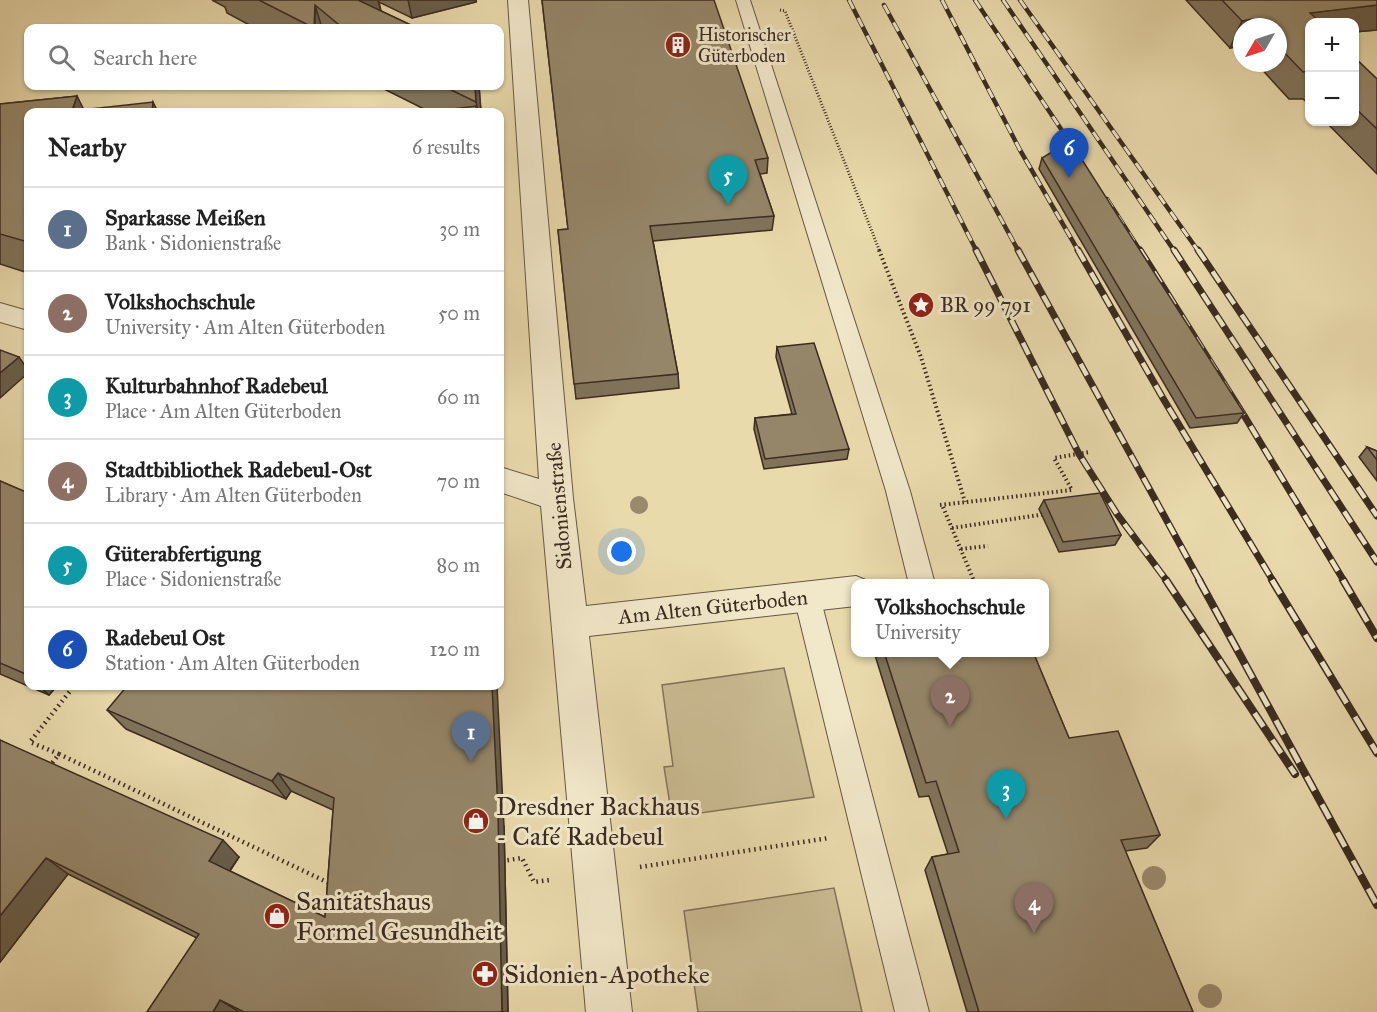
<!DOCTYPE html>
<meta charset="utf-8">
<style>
:root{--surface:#fff;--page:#f6f6f6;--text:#222;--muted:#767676;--line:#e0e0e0;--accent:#8f2418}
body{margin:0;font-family:"IM FELL Great Primer",serif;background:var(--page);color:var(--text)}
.controls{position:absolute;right:18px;top:18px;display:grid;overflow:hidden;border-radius:12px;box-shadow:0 2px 4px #0004}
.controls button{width:54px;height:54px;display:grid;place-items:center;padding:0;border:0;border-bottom:2px solid var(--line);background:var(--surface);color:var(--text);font:30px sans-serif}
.compass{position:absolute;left:1233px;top:18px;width:54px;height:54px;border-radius:50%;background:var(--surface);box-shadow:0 2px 4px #0004;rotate:231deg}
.you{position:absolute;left:622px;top:552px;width:21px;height:21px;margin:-15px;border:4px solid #fff;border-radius:50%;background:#1a73e8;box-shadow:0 0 0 9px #1a73e833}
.badge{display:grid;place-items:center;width:39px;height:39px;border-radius:50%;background:var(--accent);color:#fff;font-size:20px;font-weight:700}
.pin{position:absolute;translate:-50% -50px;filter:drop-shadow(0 2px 3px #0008)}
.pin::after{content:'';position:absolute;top:32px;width:21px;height:18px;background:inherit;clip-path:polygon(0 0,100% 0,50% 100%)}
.popup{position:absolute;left:851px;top:579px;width:198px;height:78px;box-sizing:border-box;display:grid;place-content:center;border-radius:12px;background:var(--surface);filter:drop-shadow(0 2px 4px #0005);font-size:20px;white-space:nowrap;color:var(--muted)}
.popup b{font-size:22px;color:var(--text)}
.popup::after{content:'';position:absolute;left:50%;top:100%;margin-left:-12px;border:12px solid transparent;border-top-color:var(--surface)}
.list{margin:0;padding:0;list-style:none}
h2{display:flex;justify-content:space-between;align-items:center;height:78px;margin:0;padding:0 24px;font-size:26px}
h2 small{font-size:20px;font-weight:400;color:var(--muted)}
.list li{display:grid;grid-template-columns:39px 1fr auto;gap:18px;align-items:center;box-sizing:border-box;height:84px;padding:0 24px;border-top:2px solid var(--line)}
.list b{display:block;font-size:22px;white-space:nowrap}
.list p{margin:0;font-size:20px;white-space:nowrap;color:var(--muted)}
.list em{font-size:20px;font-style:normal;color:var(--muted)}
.icon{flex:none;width:33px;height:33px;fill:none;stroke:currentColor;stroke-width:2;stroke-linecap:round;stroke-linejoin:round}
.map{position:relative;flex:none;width:1377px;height:1012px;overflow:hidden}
.search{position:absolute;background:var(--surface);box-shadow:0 2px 4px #0004;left:24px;top:24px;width:480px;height:66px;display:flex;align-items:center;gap:15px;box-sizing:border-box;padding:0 21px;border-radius:12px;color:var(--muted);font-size:22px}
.panel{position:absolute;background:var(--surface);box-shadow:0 2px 4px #0004;left:24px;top:108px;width:480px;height:582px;border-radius:12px}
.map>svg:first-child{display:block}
</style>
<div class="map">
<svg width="1377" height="1012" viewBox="0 0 1377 1012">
<rect width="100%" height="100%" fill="#e9daac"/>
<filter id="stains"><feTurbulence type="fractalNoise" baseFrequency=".00333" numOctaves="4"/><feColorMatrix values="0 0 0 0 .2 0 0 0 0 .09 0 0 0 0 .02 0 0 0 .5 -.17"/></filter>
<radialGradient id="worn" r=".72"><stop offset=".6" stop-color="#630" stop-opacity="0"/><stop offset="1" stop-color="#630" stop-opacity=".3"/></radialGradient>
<g fill="#cbbc94" stroke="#83745a" stroke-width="1.5">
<path d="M784,668L814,797L672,817L664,767L673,766L662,685Z"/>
<path d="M834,888L862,1012H698L684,911Z"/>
</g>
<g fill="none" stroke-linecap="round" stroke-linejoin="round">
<g stroke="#665743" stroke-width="2">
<g id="lane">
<path d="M736,0H750L910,491L935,584H909L886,491Z"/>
<path d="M807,586L816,589L820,597L929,1012H895L794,597L798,589Z"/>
</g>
</g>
<g stroke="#665743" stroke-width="2">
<g id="street">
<path d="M508,0H528L573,498L586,606L856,576L868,581L870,584H856V606L589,636L632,1012H586L541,506L500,492V467L539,479Z"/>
<path d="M0,303L28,311V330L0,322Z"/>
</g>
</g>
<path stroke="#3b2b20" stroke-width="3" stroke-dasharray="1 2" stroke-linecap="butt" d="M780,10L785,11L880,252"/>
<g stroke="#3b2b20" stroke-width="4" stroke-dasharray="1.5 3" stroke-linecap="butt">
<path d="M879,250L921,357L965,502"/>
<path d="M940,505L1072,490L1054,458L1089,452"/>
<path d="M943,507L974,581"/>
<path d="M952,528L1046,514"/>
<path d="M961,549L988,546"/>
</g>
<g stroke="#3b2b20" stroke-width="4.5" stroke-dasharray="1.5 4" stroke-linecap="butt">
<path d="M973,580L975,584"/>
<path d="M59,754L331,884"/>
<path d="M49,767L59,754L30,742L74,686"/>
<path d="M502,861L522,858L534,882L550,880"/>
<path d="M640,867L829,838"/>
</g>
<use href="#lane" fill="#f1e7c9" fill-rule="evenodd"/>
<use href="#street" fill="#f1e7c9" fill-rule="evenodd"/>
<g stroke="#3b2b20" stroke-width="4.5">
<g id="rail-far2">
<path d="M849,0L977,252"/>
<path d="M942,0L1020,150L1079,252"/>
<path d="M975,0L1079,156"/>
<path d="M1003,0L1175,252"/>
<path d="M1020,0L1199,252"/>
<path d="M884,5L1019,252"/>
<path d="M1107,199L1141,252"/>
</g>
</g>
<g stroke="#3b2b20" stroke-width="7">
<g id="rail-far1">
<path d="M976,250L1079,454L1117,514L1167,581"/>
<path d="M1018,250L1200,581"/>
<path d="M1078,250L1164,400L1273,581"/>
<path d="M1140,250L1245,417L1344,581"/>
<path d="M1174,250L1377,562"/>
<path d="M1198,250L1377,516"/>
</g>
</g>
<g stroke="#3b2b20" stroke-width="8">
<g id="rail">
<path d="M1166,580L1295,774"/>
<path d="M1199,580L1377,905"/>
<path d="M1272,580L1377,753"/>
<path d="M1343,580L1377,638"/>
</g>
</g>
<use href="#rail-far2" stroke="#f1e7c9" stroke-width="3" stroke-dasharray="10" stroke-linecap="butt"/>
<use href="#rail-far1" stroke="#f1e7c9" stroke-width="4.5" stroke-dasharray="13" stroke-linecap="butt"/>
<use href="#rail" stroke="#f1e7c9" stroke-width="5" stroke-dasharray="16" stroke-linecap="butt"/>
</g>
<g fill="#998a6c">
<circle cx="639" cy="505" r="9"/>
<circle cx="1154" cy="878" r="12"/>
<circle cx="1210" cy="996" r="12"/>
</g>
<g fill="#80735a" stroke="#3b2b20" stroke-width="1.5">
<path d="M212,0H476V2L412,18L379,2L381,11L417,28H255L227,13L225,7Z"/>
<path d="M542,0L768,158L767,173L760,174L774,216L772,230L653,241L678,374L679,388L576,399L558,230L568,229Z"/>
<path d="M1186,0H1377V30L1354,32L1310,22V105L1303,99H1289L1256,63H1278V27H1242V47L1241,46L1230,48Z"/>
<path d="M1354,57L1377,79V174L1326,122H1354Z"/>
<path d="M378,86H479L481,112H430Z"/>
<path d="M77,96L83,110L158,112H28V273L0,264V104Z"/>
<path d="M1042,158L1244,413L1237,423L1190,428L1039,169Z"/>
<path d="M777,347L849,449L847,459L764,469L754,429L755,418L792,414L776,357Z"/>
<path d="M1367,447L1377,451V481L1359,457Z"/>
<path d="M0,481L28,493V686H57L49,695L0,674Z"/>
<path d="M1044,500L1121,535L1115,545L1059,552L1039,509Z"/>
<path d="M874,652H1033L1069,738L1160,835L1147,848L1125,851L1193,1012H967L925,870L932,857L948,854L929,796L919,797Z"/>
<path d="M107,710L504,826L508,1012H147L197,938L68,874L0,962V740L239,857L230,871L325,917L333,810L291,791L286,799L126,729Z"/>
</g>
<g fill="#685e4a" stroke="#3b2b20" stroke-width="1.5">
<path d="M349,0H378L384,25Z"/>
<path d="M408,0H476V2L412,18Z"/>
<path d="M315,5L322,28H315Z"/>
<path d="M1377,5V30L1354,32V22H1310V13Z"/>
<path d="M1253,19L1250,27H1242L1241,46L1230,48L1242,21Z"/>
<path d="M475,86H479L481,112H478L476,102Z"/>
<path d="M77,96L85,112L72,111Z"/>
<path d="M153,102L158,112H152Z"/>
<path d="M19,357L28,370V373L0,398V373Z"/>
<path d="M39,686H57L49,695Z"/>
<path d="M492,686H497L504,826L508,1012H502Z"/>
<path d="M278,773L291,791L286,799L272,781Z"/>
<path d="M223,840L239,857L226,876L209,861Z"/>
<path d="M46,858L68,874L0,962V916Z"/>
<path d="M220,1000L238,1011V1012H213Z"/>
</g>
<g fill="#958669" stroke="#3b2b20" stroke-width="1.5">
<path d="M259,0H358L417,28H343L315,5L314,28Z"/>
<path d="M542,0H714L768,158L755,160L774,216L650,226L678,374L574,384L558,230L568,229Z"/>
<path d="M1222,0H1377V5L1310,13L1320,22H1310V71L1303,72L1278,46V27H1260L1253,19L1242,21Z"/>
<path d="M1354,57L1377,79V129L1354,107Z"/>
<path d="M443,86H475L476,102Z"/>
<path d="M77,96L72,111L153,102L152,112H28V242L0,234V104Z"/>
<path d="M476,106V112H430Z"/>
<path d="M284,111V112H269Z"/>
<path d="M1070,141L1244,413L1196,418L1042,158Z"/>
<path d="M814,343L849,449L765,459L755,418L796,414L777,347Z"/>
<path d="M0,350L19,357L0,373Z"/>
<path d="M1367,447L1377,451V460Z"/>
<path d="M0,481L28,493V675L0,663Z"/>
<path d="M1100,493L1121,535L1063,542L1044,500Z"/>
<path d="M884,652H1033L1069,738L1118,731L1160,835L1121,840L1193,1012H979L932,857L959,852L936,781L926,783Z"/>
<path d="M127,686H492L498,810L502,1012H244L220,1000L213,1012H147L199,934L46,858L0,916V740L223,840L209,861L325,917L334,798L278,773L272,781L107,710Z"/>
</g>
<defs>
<g id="building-disc" transform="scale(1.35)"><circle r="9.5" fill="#8f2418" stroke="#f1e7c9"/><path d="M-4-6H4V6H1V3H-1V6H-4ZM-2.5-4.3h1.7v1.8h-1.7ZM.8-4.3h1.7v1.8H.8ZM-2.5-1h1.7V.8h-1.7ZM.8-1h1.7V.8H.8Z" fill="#fff"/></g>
<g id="sight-disc" transform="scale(1.35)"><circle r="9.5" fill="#8f2418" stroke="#f1e7c9"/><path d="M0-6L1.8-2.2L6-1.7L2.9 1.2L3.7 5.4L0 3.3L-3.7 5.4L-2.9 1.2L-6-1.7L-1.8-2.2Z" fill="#fff"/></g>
<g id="shop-disc" transform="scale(1.35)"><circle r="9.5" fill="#8f2418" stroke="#f1e7c9"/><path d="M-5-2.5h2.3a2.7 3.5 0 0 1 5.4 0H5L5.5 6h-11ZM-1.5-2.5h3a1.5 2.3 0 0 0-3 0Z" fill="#fff"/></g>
<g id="pharmacy-disc" transform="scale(1.35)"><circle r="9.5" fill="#8f2418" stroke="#f1e7c9"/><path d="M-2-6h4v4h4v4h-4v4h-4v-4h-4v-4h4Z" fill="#fff"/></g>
</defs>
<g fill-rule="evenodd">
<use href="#building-disc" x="678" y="45"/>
<use href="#sight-disc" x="921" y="305"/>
<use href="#shop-disc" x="476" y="821"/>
<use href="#shop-disc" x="277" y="916"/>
<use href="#pharmacy-disc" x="485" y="974"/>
</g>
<g text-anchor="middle" stroke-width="6" stroke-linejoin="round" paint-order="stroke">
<g font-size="18" fill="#3b2b20" stroke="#f1e7c9" text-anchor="start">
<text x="698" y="41">Historischer<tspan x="698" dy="21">Güterboden</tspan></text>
</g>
<g font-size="21" fill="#3b2b20" stroke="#f1e7c9" text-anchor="start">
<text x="940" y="312">BR 99 791</text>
</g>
<g font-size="21" fill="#3b2b20" stroke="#f1e7c9">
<text transform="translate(559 506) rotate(-95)" y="7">Sidonienstraße</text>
<text transform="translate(713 607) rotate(-6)" y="7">Am Alten Güterboden</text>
</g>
<g font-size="26" fill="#3b2b20" stroke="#f1e7c9" text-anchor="start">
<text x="496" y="815">Dresdner Backhaus<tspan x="496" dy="30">- Café Radebeul</tspan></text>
<text x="296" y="910">Sanitätshaus<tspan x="296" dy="30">Formel Gesundheit</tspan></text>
<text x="504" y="983">Sidonien-Apotheke</text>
</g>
</g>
<rect width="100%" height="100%" filter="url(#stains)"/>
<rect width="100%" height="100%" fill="url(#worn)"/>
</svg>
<div class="controls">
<button>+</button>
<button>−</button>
</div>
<svg class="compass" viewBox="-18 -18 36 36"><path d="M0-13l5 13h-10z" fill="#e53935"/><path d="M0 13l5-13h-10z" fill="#767676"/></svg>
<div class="you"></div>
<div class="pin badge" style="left:471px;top:762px;background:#5c6f8a">1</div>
<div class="pin badge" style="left:950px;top:726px;background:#8d6e63">2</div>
<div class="popup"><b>Volkshochschule</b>University</div>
<div class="pin badge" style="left:1006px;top:819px;background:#0f9aa8">3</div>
<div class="pin badge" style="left:1034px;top:933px;background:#8d6e63">4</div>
<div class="pin badge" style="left:728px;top:205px;background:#0f9aa8">5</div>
<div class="pin badge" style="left:1069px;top:178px;background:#1a4fb4">6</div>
<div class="search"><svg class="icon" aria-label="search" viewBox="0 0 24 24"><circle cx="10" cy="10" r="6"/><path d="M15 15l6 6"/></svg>Search here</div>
<section class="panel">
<h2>Nearby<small>6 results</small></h2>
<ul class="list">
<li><span class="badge" style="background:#5c6f8a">1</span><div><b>Sparkasse Meißen</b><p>Bank · Sidonienstraße</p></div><em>30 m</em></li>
<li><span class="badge" style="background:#8d6e63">2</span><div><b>Volkshochschule</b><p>University · Am Alten Güterboden</p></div><em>50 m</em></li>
<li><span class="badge" style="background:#0f9aa8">3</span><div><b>Kulturbahnhof Radebeul</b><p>Place · Am Alten Güterboden</p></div><em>60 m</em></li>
<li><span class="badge" style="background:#8d6e63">4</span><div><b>Stadtbibliothek Radebeul-Ost</b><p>Library · Am Alten Güterboden</p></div><em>70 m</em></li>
<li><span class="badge" style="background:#0f9aa8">5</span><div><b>Güterabfertigung</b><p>Place · Sidonienstraße</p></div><em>80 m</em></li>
<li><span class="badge" style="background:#1a4fb4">6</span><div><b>Radebeul Ost</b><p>Station · Am Alten Güterboden</p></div><em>120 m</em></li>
</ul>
</section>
</div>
